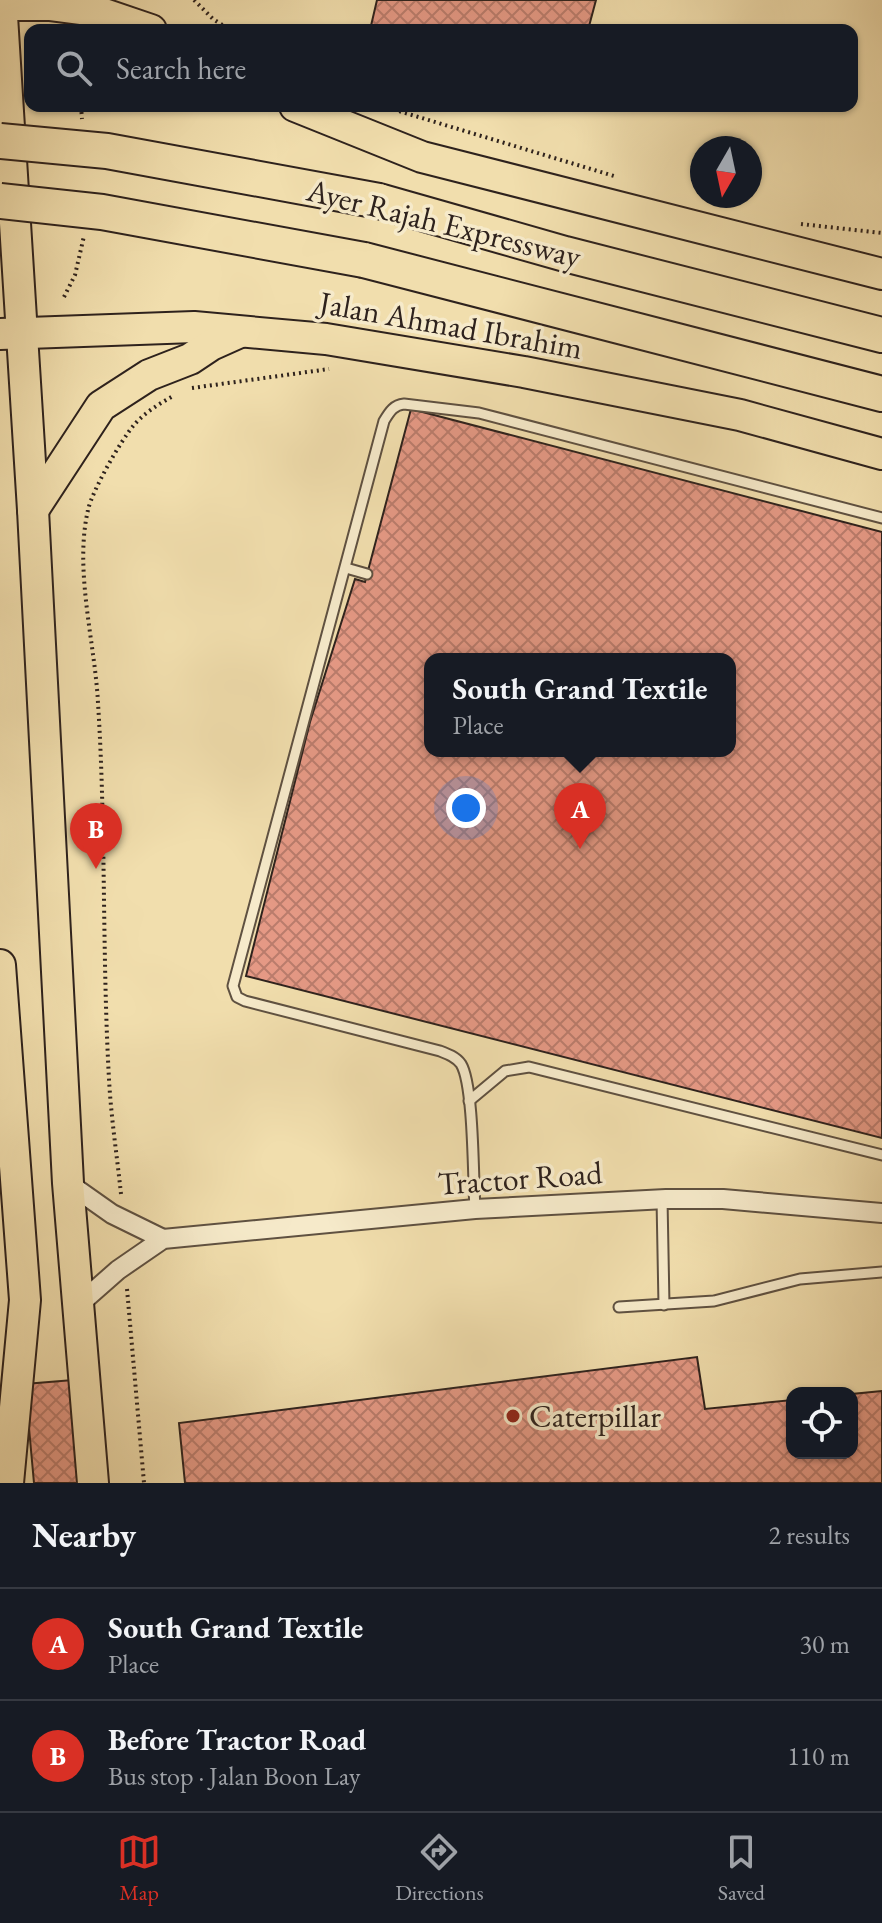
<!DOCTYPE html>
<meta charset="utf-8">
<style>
:root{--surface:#171b24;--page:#20242c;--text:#f1f3f6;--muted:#9ea1a6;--line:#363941;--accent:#d93025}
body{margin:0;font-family:"EB Garamond",serif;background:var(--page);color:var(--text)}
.controls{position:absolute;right:24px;bottom:24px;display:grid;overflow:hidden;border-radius:16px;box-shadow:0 2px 6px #0004}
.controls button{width:72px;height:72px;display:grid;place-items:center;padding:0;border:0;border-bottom:2px solid var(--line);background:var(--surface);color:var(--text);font:40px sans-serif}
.compass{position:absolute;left:690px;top:136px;width:72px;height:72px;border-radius:50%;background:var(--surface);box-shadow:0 2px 6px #0004;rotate:189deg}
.you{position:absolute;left:466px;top:808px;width:28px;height:28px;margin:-20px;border:6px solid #fff;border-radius:50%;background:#1a73e8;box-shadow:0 0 0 12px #1a73e833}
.badge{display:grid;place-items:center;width:52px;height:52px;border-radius:50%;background:var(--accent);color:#fff;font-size:26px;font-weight:700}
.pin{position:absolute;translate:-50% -66px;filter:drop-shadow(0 2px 4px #0008)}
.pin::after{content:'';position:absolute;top:42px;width:28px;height:24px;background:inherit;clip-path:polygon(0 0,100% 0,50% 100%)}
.popup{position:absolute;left:424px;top:653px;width:312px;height:104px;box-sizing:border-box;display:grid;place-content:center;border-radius:16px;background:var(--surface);filter:drop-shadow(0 2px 6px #0005);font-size:26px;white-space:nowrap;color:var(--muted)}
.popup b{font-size:30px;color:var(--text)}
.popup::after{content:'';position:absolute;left:50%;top:100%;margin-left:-16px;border:16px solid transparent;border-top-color:var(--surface)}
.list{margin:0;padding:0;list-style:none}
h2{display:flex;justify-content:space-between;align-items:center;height:104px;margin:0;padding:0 32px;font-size:34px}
h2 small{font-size:26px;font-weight:400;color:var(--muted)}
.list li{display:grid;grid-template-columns:52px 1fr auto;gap:24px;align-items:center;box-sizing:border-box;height:112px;padding:0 32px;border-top:2px solid var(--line)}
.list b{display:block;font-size:30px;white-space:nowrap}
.list p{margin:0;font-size:26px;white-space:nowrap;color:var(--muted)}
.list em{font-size:26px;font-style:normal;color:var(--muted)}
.icon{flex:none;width:44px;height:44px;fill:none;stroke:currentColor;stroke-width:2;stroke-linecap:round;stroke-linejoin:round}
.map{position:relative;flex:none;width:882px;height:1483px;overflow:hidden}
.search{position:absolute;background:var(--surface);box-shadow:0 2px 6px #0004;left:24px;right:24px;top:24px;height:88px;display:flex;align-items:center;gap:20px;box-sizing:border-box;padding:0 28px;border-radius:16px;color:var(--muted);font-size:30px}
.sheet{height:328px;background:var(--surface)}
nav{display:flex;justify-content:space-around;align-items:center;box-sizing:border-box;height:112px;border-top:2px solid var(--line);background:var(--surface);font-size:22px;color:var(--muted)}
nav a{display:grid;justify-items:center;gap:4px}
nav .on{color:var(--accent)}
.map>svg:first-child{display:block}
</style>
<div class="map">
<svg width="882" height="1483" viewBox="0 0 882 1483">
<defs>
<pattern id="building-cross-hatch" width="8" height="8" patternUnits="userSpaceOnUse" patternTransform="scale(2)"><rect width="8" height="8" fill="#e59985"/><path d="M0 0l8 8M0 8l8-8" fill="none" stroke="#ba7c6c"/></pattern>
</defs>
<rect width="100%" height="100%" fill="#f1dead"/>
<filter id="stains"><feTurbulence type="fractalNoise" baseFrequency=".0025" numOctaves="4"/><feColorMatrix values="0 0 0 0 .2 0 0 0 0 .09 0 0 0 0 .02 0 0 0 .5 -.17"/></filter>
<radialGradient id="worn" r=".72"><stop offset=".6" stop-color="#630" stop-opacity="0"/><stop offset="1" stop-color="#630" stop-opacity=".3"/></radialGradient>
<g fill="url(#building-cross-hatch)" stroke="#2e221d" stroke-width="2" fill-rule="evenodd">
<path d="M377,0H596L588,30H370Z"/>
<path d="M411,409L882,532V1138L246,976L310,722L355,579L365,582ZM430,659H730V751H430Z"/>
<path d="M697,1357L705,1409L792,1400V1453H852V1394L882,1391V1483H185L179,1423Z"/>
<path d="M85,1379L95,1483H34L25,1384Z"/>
</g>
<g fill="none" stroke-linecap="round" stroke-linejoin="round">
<g stroke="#5f5141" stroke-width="13">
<g id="service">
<path d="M346,568L367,574"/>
<path d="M469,1101L505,1071L529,1067L882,1155"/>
<path d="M662,1199L664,1305"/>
<path d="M475,1209C473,1180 474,1085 461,1064C456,1057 448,1054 440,1051L245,1001L237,997L233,986L384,421C390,411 394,405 404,404L479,413L882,518"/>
<path d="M619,1307L714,1301L800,1279L882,1272"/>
</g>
</g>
<g stroke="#5f5141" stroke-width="22">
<g id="minor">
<path d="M68,1183L112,1214L163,1239"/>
<path d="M76,1307L118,1270L163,1239L475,1209L666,1199H723L882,1213"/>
</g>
</g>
<g stroke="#2e221d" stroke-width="34">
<g id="primary">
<path d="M1,0L33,510L68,1183L93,1483"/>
<path d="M0,5H49L95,11L151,30"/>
<path d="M295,106L422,157L882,274"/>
<path d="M0,334L194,327L326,339L524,372L740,415L882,454"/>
<path d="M33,510L101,406L149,375L190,359L211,345L240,332"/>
<path d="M0,965L25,1300L8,1483"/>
</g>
</g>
<g stroke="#2e221d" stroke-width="38">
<g id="motorway">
<path d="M379,201L565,254L882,335"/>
<path d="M364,260L882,394"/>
</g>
</g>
<g stroke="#2e221d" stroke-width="4" stroke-dasharray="2 4" stroke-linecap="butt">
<path d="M194,0L213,19L230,30"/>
<path d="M81,106L82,119"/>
<path d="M382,106L614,176"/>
<path d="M801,224L882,233"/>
<path d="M64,297L75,275L84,236"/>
<path d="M192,388L329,369"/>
<path d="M121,1194C117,1156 111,1117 109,1079C102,954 106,828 98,703C95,643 74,570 88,510C92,491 121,440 134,425C144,413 159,404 173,396"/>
<path d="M127,1289L144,1483"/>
</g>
<use href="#service" stroke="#f6eaca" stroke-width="9"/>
<use href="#minor" stroke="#f6eaca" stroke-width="18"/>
<use href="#primary" stroke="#f1dead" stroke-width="30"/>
<use href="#motorway" stroke="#f1dead" stroke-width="34"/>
<g stroke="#2e221d" stroke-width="38" stroke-linecap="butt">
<g id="motorway-bridge">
<path d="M0,141L107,151L379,201"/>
<path d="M0,201L102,212L364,260"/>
</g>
</g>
<use href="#motorway-bridge" stroke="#f1dead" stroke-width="34"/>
</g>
<circle fill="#8f2418" stroke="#f6eaca" stroke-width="3" cx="513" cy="1416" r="8"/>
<g text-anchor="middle" stroke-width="7" stroke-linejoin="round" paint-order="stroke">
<g font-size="32" fill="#2e221d" stroke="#f6eaca">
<text transform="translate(444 223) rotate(14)" y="11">Ayer Rajah Expressway</text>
<text transform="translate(451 325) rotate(10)" y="11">Jalan Ahmad Ibrahim</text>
<text transform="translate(520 1178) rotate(-4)" y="11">Tractor Road</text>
</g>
<g font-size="32" fill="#2e221d" stroke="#f6eaca" text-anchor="start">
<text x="529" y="1427">Caterpillar</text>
</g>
</g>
<rect width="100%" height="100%" filter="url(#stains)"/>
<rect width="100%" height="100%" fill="url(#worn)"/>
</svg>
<div class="controls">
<button><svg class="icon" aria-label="locate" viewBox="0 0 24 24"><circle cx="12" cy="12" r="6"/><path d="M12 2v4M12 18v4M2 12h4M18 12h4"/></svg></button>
</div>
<svg class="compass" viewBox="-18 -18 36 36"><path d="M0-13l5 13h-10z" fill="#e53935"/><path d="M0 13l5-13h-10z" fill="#9ea1a6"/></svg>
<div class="you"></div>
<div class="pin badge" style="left:580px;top:849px">A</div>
<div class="popup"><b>South Grand Textile</b>Place</div>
<div class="pin badge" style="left:96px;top:869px">B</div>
<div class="search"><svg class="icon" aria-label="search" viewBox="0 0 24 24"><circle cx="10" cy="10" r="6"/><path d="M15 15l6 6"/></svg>Search here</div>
</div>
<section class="sheet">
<h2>Nearby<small>2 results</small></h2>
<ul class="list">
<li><span class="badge">A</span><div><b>South Grand Textile</b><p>Place</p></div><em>30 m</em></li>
<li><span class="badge">B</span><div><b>Before Tractor Road</b><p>Bus stop · Jalan Boon Lay</p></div><em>110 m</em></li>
</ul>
</section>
<nav>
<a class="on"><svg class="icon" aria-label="map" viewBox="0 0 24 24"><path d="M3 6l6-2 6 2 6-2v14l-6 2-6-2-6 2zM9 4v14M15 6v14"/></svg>Map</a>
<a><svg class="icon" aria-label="directions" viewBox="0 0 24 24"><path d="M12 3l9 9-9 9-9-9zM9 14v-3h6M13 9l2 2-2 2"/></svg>Directions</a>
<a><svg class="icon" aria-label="saved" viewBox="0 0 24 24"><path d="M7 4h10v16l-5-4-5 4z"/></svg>Saved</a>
</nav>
